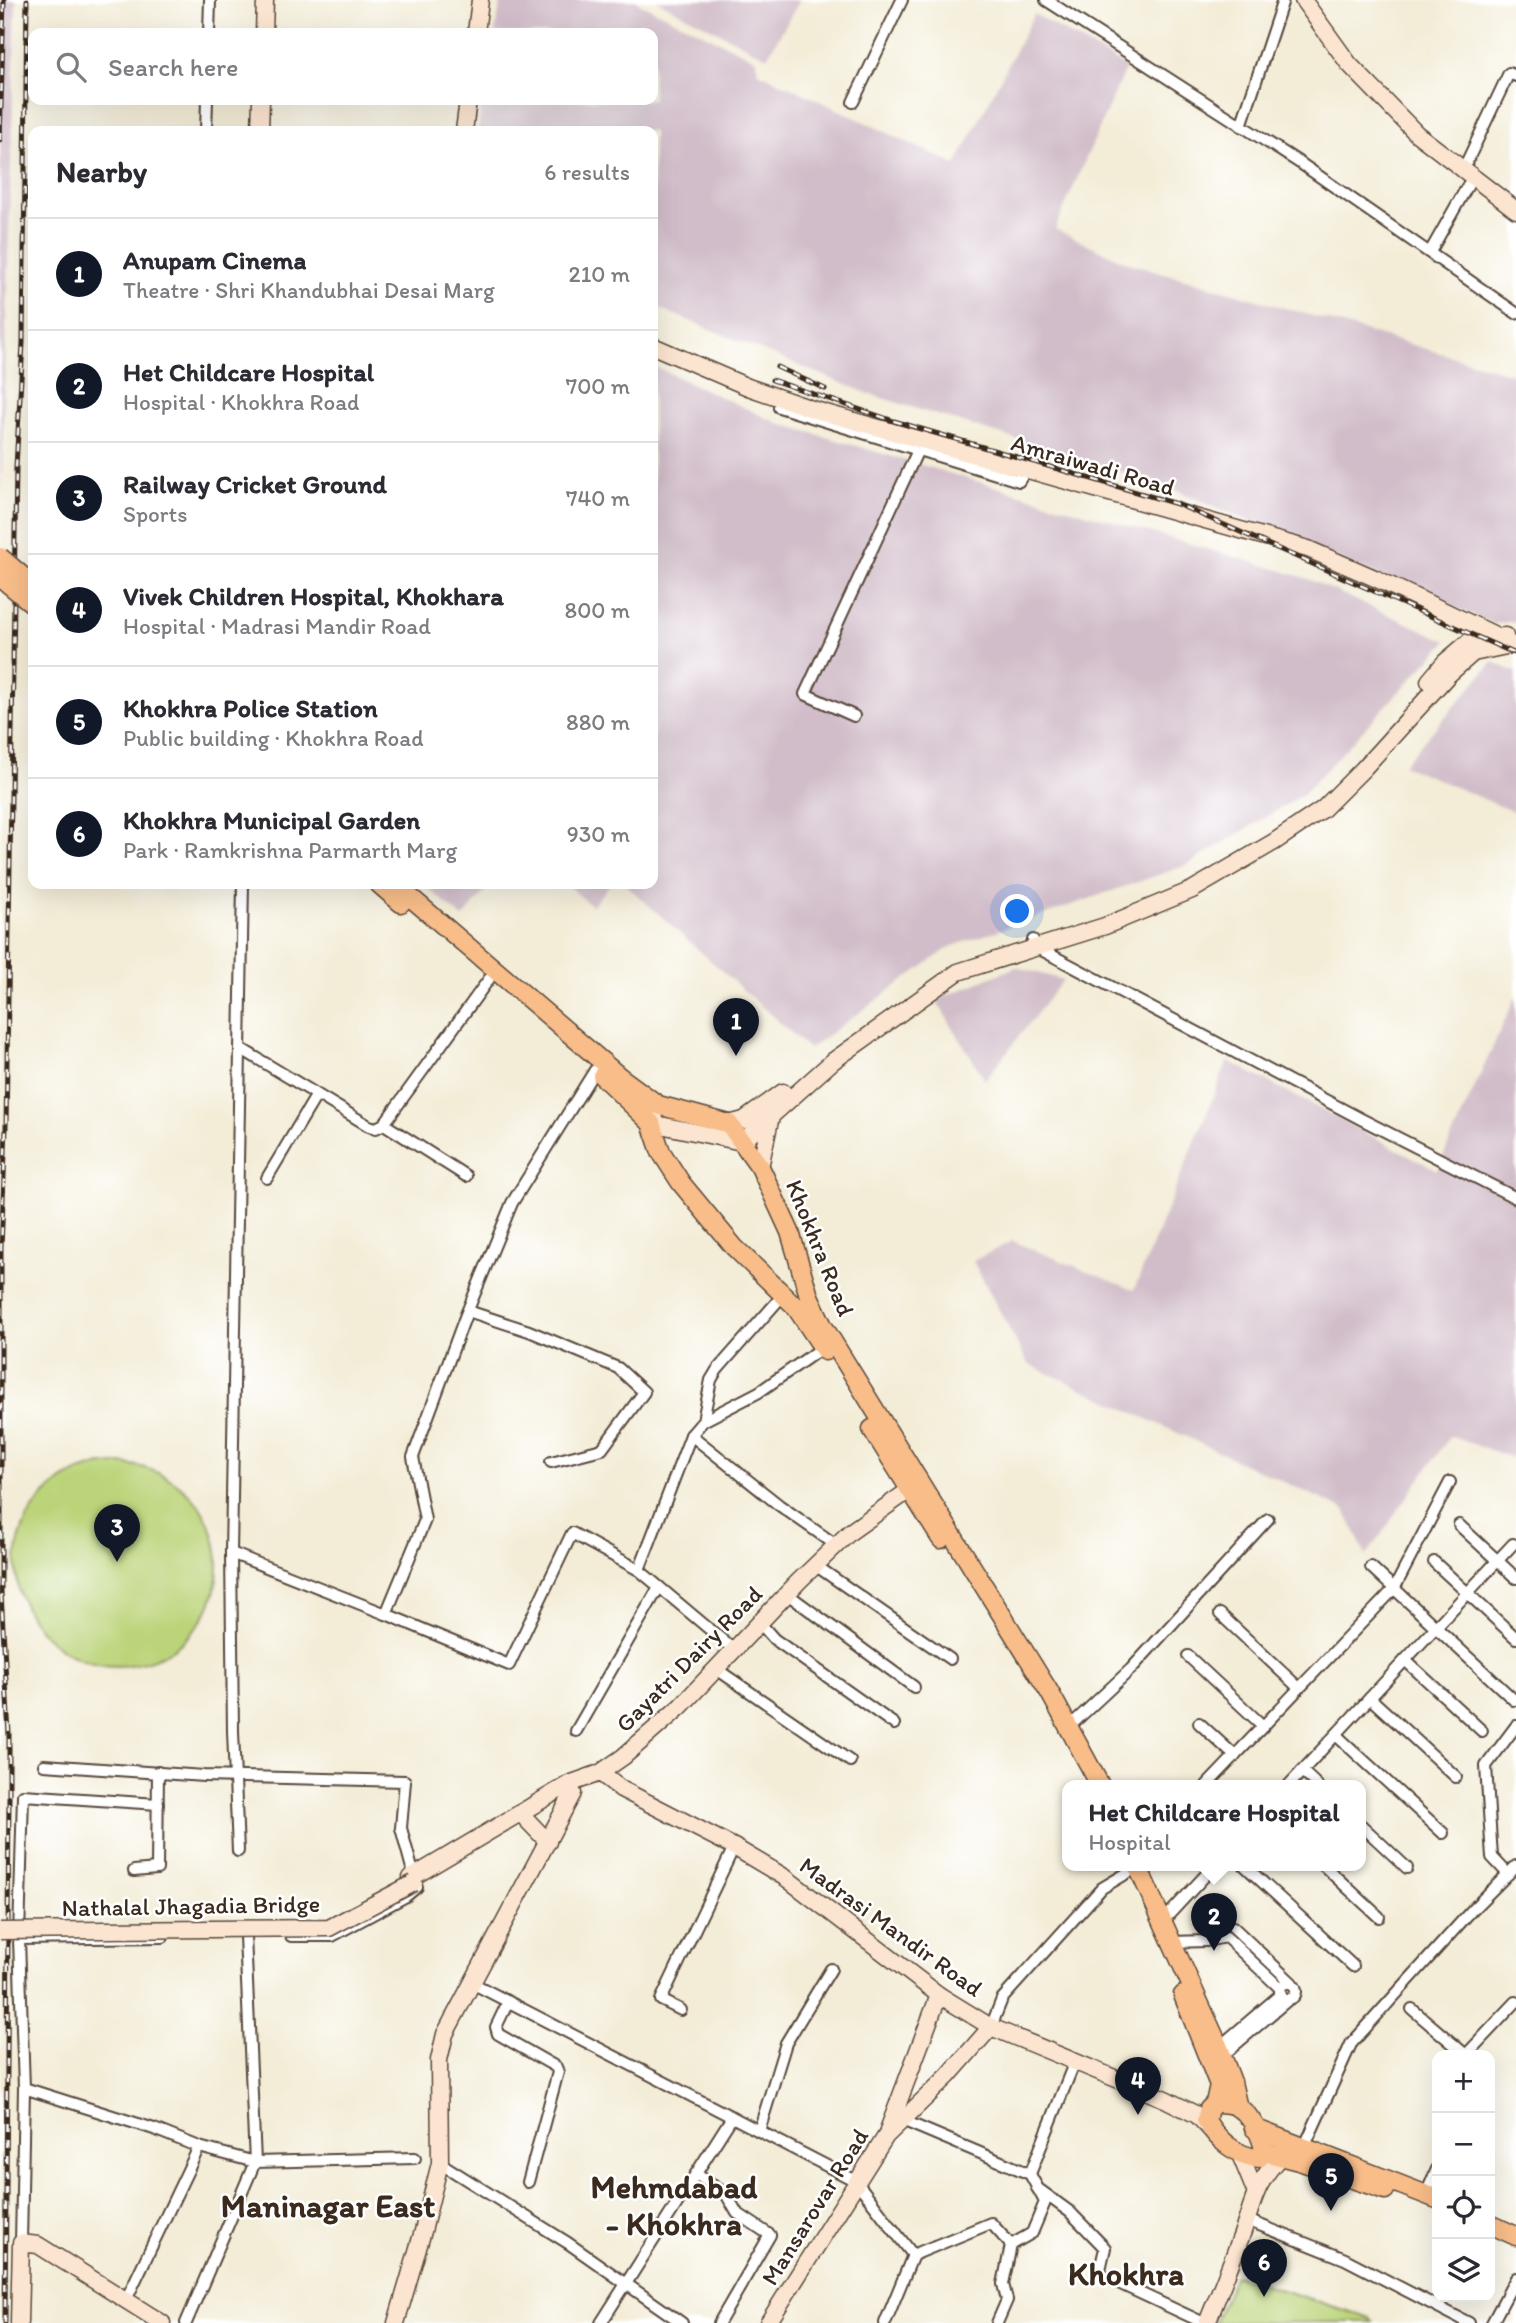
<!DOCTYPE html>
<meta charset="utf-8">
<style>
:root{--surface:#fff;--page:#f2f2f3;--text:#2b2b33;--muted:#7c7c81;--line:#e1e1e2;--accent:#111827}
body{margin:0;font-family:Itim,sans-serif;background:var(--page);color:var(--text)}
.controls{position:absolute;right:21px;bottom:21px;display:grid;overflow:hidden;border-radius:14px;box-shadow:0 7px 28px #0002}
.controls button{width:63px;height:63px;display:grid;place-items:center;padding:0;border:0;border-bottom:2px solid var(--line);background:var(--surface);color:var(--text);font:35px sans-serif}
.you{position:absolute;left:1018px;top:912px;width:24px;height:24px;margin:-18px;border:5px solid #fff;border-radius:50%;background:#1a73e8;box-shadow:0 0 0 10px #1a73e833}
.badge{display:grid;place-items:center;width:46px;height:46px;border-radius:50%;background:var(--accent);color:#fff;font-size:23px;font-weight:700}
.pin{position:absolute;translate:-50% -58px;filter:drop-shadow(0 2px 4px #0008)}
.pin::after{content:'';position:absolute;top:37px;width:24px;height:21px;background:inherit;clip-path:polygon(0 0,100% 0,50% 100%)}
.popup{position:absolute;left:1062px;top:1780px;width:304px;height:91px;box-sizing:border-box;display:grid;place-content:center;border-radius:14px;background:var(--surface);filter:drop-shadow(0 2px 5px #0005);font-size:23px;white-space:nowrap;color:var(--muted)}
.popup b{font-size:26px;color:var(--text)}
.popup::after{content:'';position:absolute;left:50%;top:100%;margin-left:-14px;border:14px solid transparent;border-top-color:var(--surface)}
.list{margin:0;padding:0;list-style:none}
h2{display:flex;justify-content:space-between;align-items:center;height:91px;margin:0;padding:0 28px;font-size:30px}
h2 small{font-size:23px;font-weight:400;color:var(--muted)}
.list li{display:grid;grid-template-columns:46px 1fr auto;gap:21px;align-items:center;box-sizing:border-box;height:112px;padding:0 28px;border-top:2px solid var(--line)}
.list b{display:block;font-size:26px;white-space:nowrap}
.list p{margin:0;font-size:23px;white-space:nowrap;color:var(--muted)}
.list em{font-size:23px;font-style:normal;color:var(--muted)}
.icon{flex:none;width:38px;height:38px;fill:none;stroke:currentColor;stroke-width:2;stroke-linecap:round;stroke-linejoin:round}
.map{position:relative;flex:none;width:1516px;height:2323px;overflow:hidden}
.search{position:absolute;background:var(--surface);box-shadow:0 7px 28px #0002;left:28px;top:28px;width:630px;height:77px;display:flex;align-items:center;gap:18px;box-sizing:border-box;padding:0 24px;border-radius:14px;color:var(--muted);font-size:26px}
.panel{position:absolute;background:var(--surface);box-shadow:0 7px 28px #0002;left:28px;top:126px;width:630px;height:763px;border-radius:14px}
.map>svg:first-child{display:block}
</style>
<div class="map">
<svg width="1516" height="2323" viewBox="0 0 1516 2323">
<rect width="100%" height="100%" fill="#fff"/>
<filter id="ink" filterUnits="userSpaceOnUse"><feTurbulence type="fractalNoise" baseFrequency=".0143" numOctaves="2"/><feDisplacementMap in="SourceGraphic" scale="14" xChannelSelector="R" yChannelSelector="G"/><feConvolveMatrix kernelMatrix="1 2 1 2 8 2 1 2 1" color-interpolation-filters="sRGB"/></filter>
<filter id="wash" filterUnits="userSpaceOnUse"><feTurbulence type="fractalNoise" baseFrequency=".00686" numOctaves="4" result="noise"/><feDisplacementMap in="SourceGraphic" scale="28" xChannelSelector="R" yChannelSelector="G"/><feGaussianBlur stdDeviation="1.57" result="paint"/><feColorMatrix in="noise" values="0 0 0 0 0 0 0 0 0 0 0 0 0 0 0 0 0 1.4 0 .05"/><feComposite in="paint" operator="in"/></filter>
<g filter="url(#wash)">
<rect width="100%" height="100%" fill="#f3ecd6"/>
<g fill="#d1bdc9">
<path d="M0,0H16L1,490L0,489Z"/>
<path d="M501,0H638L639,3L756,59L758,72L956,165L1034,14L1126,67L1055,229L1126,262L1516,375V621L1494,624L1158,483L869,394L653,306V131H478L483,100H653V33H495Z"/>
<path d="M656,0H800L767,57Z"/>
<path d="M653,366L778,423L1306,578L1447,641L1302,795L1187,865L950,947L809,1049L625,884H653Z"/>
<path d="M1493,662L1516,672V813L1403,765Z"/>
<path d="M423,884H491L463,918Z"/>
<path d="M566,884H610L592,906Z"/>
<path d="M1016,967L1063,980L985,1080L936,1000Z"/>
<path d="M1516,996V1459L1450,1436L1366,1556L1345,1510L1028,1364L973,1261L1012,1241L1134,1290L1228,1061L1437,1170Z"/>
</g>
<g fill="#bbd479" stroke="#7b7f4c" stroke-width="2">
<circle cx="117" cy="1565" r="101"/>
<path d="M1235,2275L1369,2318L1373,2322L1214,2323Z"/>
</g>
</g>
<g filter="url(#ink)">
<g fill="none" stroke-linecap="round" stroke-linejoin="round">
<g stroke="#57473a" stroke-width="14">
<g id="street">
<path d="M1046,0L1303,165L1516,313"/>
<path d="M209,33L210,0"/>
<path d="M853,102L902,0"/>
<path d="M1241,126L1283,0"/>
<path d="M206,131L207,100"/>
<path d="M1463,170L1509,73L1516,76"/>
<path d="M1430,252L1472,178"/>
<path d="M780,398L779,407L1019,481L1026,470"/>
<path d="M854,716L805,694L918,450"/>
<path d="M243,884L231,1553L386,1614"/>
<path d="M1033,940L1036,947L1361,1119L1516,1198"/>
<path d="M240,1048L369,1126L376,1128L384,1124L489,979"/>
<path d="M595,1070L512,1203L465,1317L413,1457L425,1520L386,1614L509,1665L572,1533L639,1570L733,1649"/>
<path d="M384,1124L466,1176"/>
<path d="M267,1178L316,1096"/>
<path d="M468,1311L529,1331L618,1368L644,1392L602,1449L551,1462"/>
<path d="M703,1421L711,1380L717,1370L783,1295"/>
<path d="M691,1435L703,1421L759,1392L823,1347"/>
<path d="M1459,1525L1516,1578"/>
<path d="M231,1553L233,1731L238,1851"/>
<path d="M1434,1562L1516,1638"/>
<path d="M815,1565L950,1659"/>
<path d="M1371,1567L1514,1700"/>
<path d="M639,1570L691,1435L779,1505L836,1545"/>
<path d="M786,1593L914,1687"/>
<path d="M1220,1614L1299,1688"/>
<path d="M759,1622L774,1639L894,1724"/>
<path d="M1188,1656L1263,1726"/>
<path d="M1405,1660L1482,1731"/>
<path d="M715,1668L850,1761"/>
<path d="M1370,1698L1456,1777"/>
<path d="M1199,1723L1235,1756"/>
<path d="M1069,1727L1131,1669L1268,1519"/>
<path d="M576,1731L659,1587"/>
<path d="M1336,1735L1443,1833"/>
<path d="M44,1765L204,1776L405,1781L401,1828L417,1887L406,1896L332,1936H291"/>
<path d="M1302,1771L1317,1785"/>
<path d="M1207,1785L1394,1589L1450,1482"/>
<path d="M1289,1785L1513,1544"/>
<path d="M1361,1825L1407,1868"/>
<path d="M1244,1865L1353,1966"/>
<path d="M1323,1865L1379,1917"/>
<path d="M134,1871L157,1869L158,1772"/>
<path d="M1508,1874L1492,1857L1486,1766L1516,1726"/>
<path d="M1162,1922L1215,1865"/>
<path d="M1233,1927L1292,1983"/>
<path d="M19,1937L23,1795L158,1804"/>
<path d="M1172,1942L1206,1941L1226,1937L1280,1988"/>
<circle cx="1288" cy="1991" r="8"/>
<path d="M472,1983L856,2181L913,2255L991,2223L1011,2245L1003,2284L1007,2300L997,2323"/>
<path d="M508,2002L496,2027L498,2034L556,2067L558,2072L528,2182"/>
<path d="M1412,2009L1466,2055L1516,2002"/>
<path d="M681,2010L661,2000L734,1847"/>
<path d="M991,2027L1002,1999L1102,1888L1129,1872"/>
<path d="M1219,2047L1281,1994"/>
<path d="M1222,2056L1289,1999"/>
<path d="M24,2088L19,1939L163,1937"/>
<path d="M902,2120L1030,2174"/>
<path d="M759,2131L786,2043L831,1969"/>
<path d="M1302,2152L1351,2044L1472,1910L1516,1866"/>
<path d="M440,2163L568,2243L682,2323"/>
<path d="M696,2174L726,2194L737,2213L770,2235L719,2323"/>
<path d="M1037,2188L1070,2212L1105,2248L1099,2274L1204,2323"/>
<path d="M1426,2194L1437,2169"/>
<path d="M1247,2220L1345,2259L1469,2323"/>
<path d="M21,2243L24,2088L154,2129L199,2147L255,2162L245,1936"/>
<path d="M1011,2245L1032,2233L1045,2202L1030,2174L1075,2061"/>
<path d="M126,2300L199,2147"/>
<path d="M186,2323L255,2162L415,2158"/>
<path d="M601,2323L732,2117"/>
<path d="M885,2323L913,2255"/>
<path d="M1492,2323L1516,2278"/>
</g>
</g>
<g stroke="#57473a" stroke-width="19">
<g id="secondary">
<path d="M1303,0L1349,64L1417,134L1516,210"/>
<path d="M264,33L265,0"/>
<path d="M476,33L480,0"/>
<path d="M260,131L261,100"/>
<path d="M464,131L468,100"/>
<path d="M653,346L748,387L815,410L1308,549L1377,579L1497,636"/>
<path d="M1429,681L1445,662L1471,640L1505,636"/>
<path d="M655,1114L651,1123L742,1142L833,1061L958,972L1105,926L1192,890L1274,842L1323,809L1363,769L1449,674L1473,653L1516,644"/>
<path d="M729,1124L744,1120L783,1092"/>
<path d="M760,1167L771,1116"/>
<path d="M600,1773L621,1789L734,1847L786,1878L939,1995L991,2027L1165,2099L1197,2115L1211,2130"/>
<path d="M526,1819L548,1842"/>
<path d="M411,1878L569,1784L600,1773L623,1757L681,1706L799,1581L850,1532L918,1484"/>
<path d="M888,2130L939,1995"/>
<path d="M1239,2152L1255,2191"/>
<path d="M19,2323L21,2243L38,2245L162,2323"/>
<path d="M396,2323L423,2231L440,2163L439,2060L445,2034L573,1793"/>
<path d="M768,2323L886,2136L948,2076L991,2027"/>
<path d="M1207,2323C1218,2296 1229,2269 1239,2242C1253,2207 1252,2186 1281,2156"/>
</g>
</g>
<g stroke="#57473a" stroke-width="21">
<g id="primary">
<path d="M379,884L401,903"/>
<path d="M395,884L620,1077L658,1105L729,1124L760,1167L790,1232L809,1296L823,1326L1050,1693L1100,1785"/>
<path d="M602,1076L651,1123L661,1152L681,1183L734,1247L795,1306L825,1351"/>
<path d="M872,1429L941,1539"/>
<path d="M1137,1865L1216,2040L1232,2082L1238,2108"/>
<path d="M1183,1995L1219,2085L1215,2103"/>
<path d="M1215,2103C1222,2103 1231,2103 1238,2107C1251,2115 1263,2138 1264,2152L1259,2158C1237,2157 1216,2139 1206,2120L1209,2109Z"/>
<path d="M1254,2128L1437,2199"/>
<path d="M1264,2152L1299,2161L1385,2190"/>
<path d="M1490,2224L1516,2236"/>
</g>
</g>
<use href="#street" stroke="#fff" stroke-width="10"/>
<use href="#secondary" stroke="#fce5d0" stroke-width="16"/>
<use href="#primary" stroke="#f8bd89" stroke-width="18"/>
<g stroke="#3b2a1e" stroke-width="5">
<g id="rail">
<path d="M0,140L4,0"/>
<path d="M777,367L825,389"/>
<path d="M772,380L894,421L1177,504L1516,654"/>
<path d="M5,2323L9,1797V1734L1,1593V1248L6,1128L16,467L23,343L27,0"/>
</g>
</g>
<use href="#rail" stroke="#fff" stroke-width="2.5" stroke-dasharray="8" stroke-linecap="butt"/>
<g stroke="#57473a" stroke-width="19" stroke-linecap="butt">
<path id="secondary-bridge" d="M0,1931L329,1928L414,1883"/>
</g>
<g stroke="#57473a" stroke-width="21" stroke-linecap="butt">
<g id="primary-bridge">
<path d="M0,557L33,585"/>
<path d="M0,577L33,604"/>
</g>
</g>
<use href="#secondary-bridge" stroke="#fce5d0" stroke-width="16"/>
<use href="#primary-bridge" stroke="#f8bd89" stroke-width="18"/>
</g>
</g>
<g text-anchor="middle" stroke-width="5" stroke-linejoin="round" paint-order="stroke">
<g font-size="24" fill="#3b2a1e" stroke="#fff">
<text transform="translate(1093 465) rotate(16)" y="8">Amraiwadi Road</text>
<text transform="translate(820 1248) rotate(68)" y="8">Khokhra Road</text>
<text transform="translate(689 1659) rotate(-45)" y="8">Gayatri Dairy Road</text>
<text transform="translate(191 1906) rotate(-1)" y="8">Nathalal Jhagadia Bridge</text>
<text transform="translate(891 1927) rotate(36)" y="8">Madrasi Mandir Road</text>
<text transform="translate(815 2207) rotate(-58)" y="8">Mansarovar Road</text>
</g>
<g font-size="32" font-weight="bold" fill="#3b2a1e" stroke="#fff">
<text x="674" y="2198">Mehmdabad<tspan x="674" dy="37">- Khokhra</tspan></text>
<text x="328" y="2217">Maninagar East</text>
<text x="1126" y="2285">Khokhra</text>
</g>
</g>
</svg>
<div class="controls">
<button>+</button>
<button>−</button>
<button><svg class="icon" aria-label="locate" viewBox="0 0 24 24"><circle cx="12" cy="12" r="6"/><path d="M12 2v4M12 18v4M2 12h4M18 12h4"/></svg></button>
<button><svg class="icon" aria-label="layers" viewBox="0 0 24 24"><path d="M12 4l9 5-9 5-9-5zM3 14l9 5 9-5"/></svg></button>
</div>
<div class="you"></div>
<div class="pin badge" style="left:736px;top:1056px">1</div>
<div class="pin badge" style="left:1214px;top:1951px">2</div>
<div class="popup"><b>Het Childcare Hospital</b>Hospital</div>
<div class="pin badge" style="left:117px;top:1562px">3</div>
<div class="pin badge" style="left:1138px;top:2115px">4</div>
<div class="pin badge" style="left:1331px;top:2211px">5</div>
<div class="pin badge" style="left:1264px;top:2297px">6</div>
<div class="search"><svg class="icon" aria-label="search" viewBox="0 0 24 24"><circle cx="10" cy="10" r="6"/><path d="M15 15l6 6"/></svg>Search here</div>
<section class="panel">
<h2>Nearby<small>6 results</small></h2>
<ul class="list">
<li><span class="badge">1</span><div><b>Anupam Cinema</b><p>Theatre · Shri Khandubhai Desai Marg</p></div><em>210 m</em></li>
<li><span class="badge">2</span><div><b>Het Childcare Hospital</b><p>Hospital · Khokhra Road</p></div><em>700 m</em></li>
<li><span class="badge">3</span><div><b>Railway Cricket Ground</b><p>Sports</p></div><em>740 m</em></li>
<li><span class="badge">4</span><div><b>Vivek Children Hospital, Khokhara</b><p>Hospital · Madrasi Mandir Road</p></div><em>800 m</em></li>
<li><span class="badge">5</span><div><b>Khokhra Police Station</b><p>Public building · Khokhra Road</p></div><em>880 m</em></li>
<li><span class="badge">6</span><div><b>Khokhra Municipal Garden</b><p>Park · Ramkrishna Parmarth Marg</p></div><em>930 m</em></li>
</ul>
</section>
</div>
